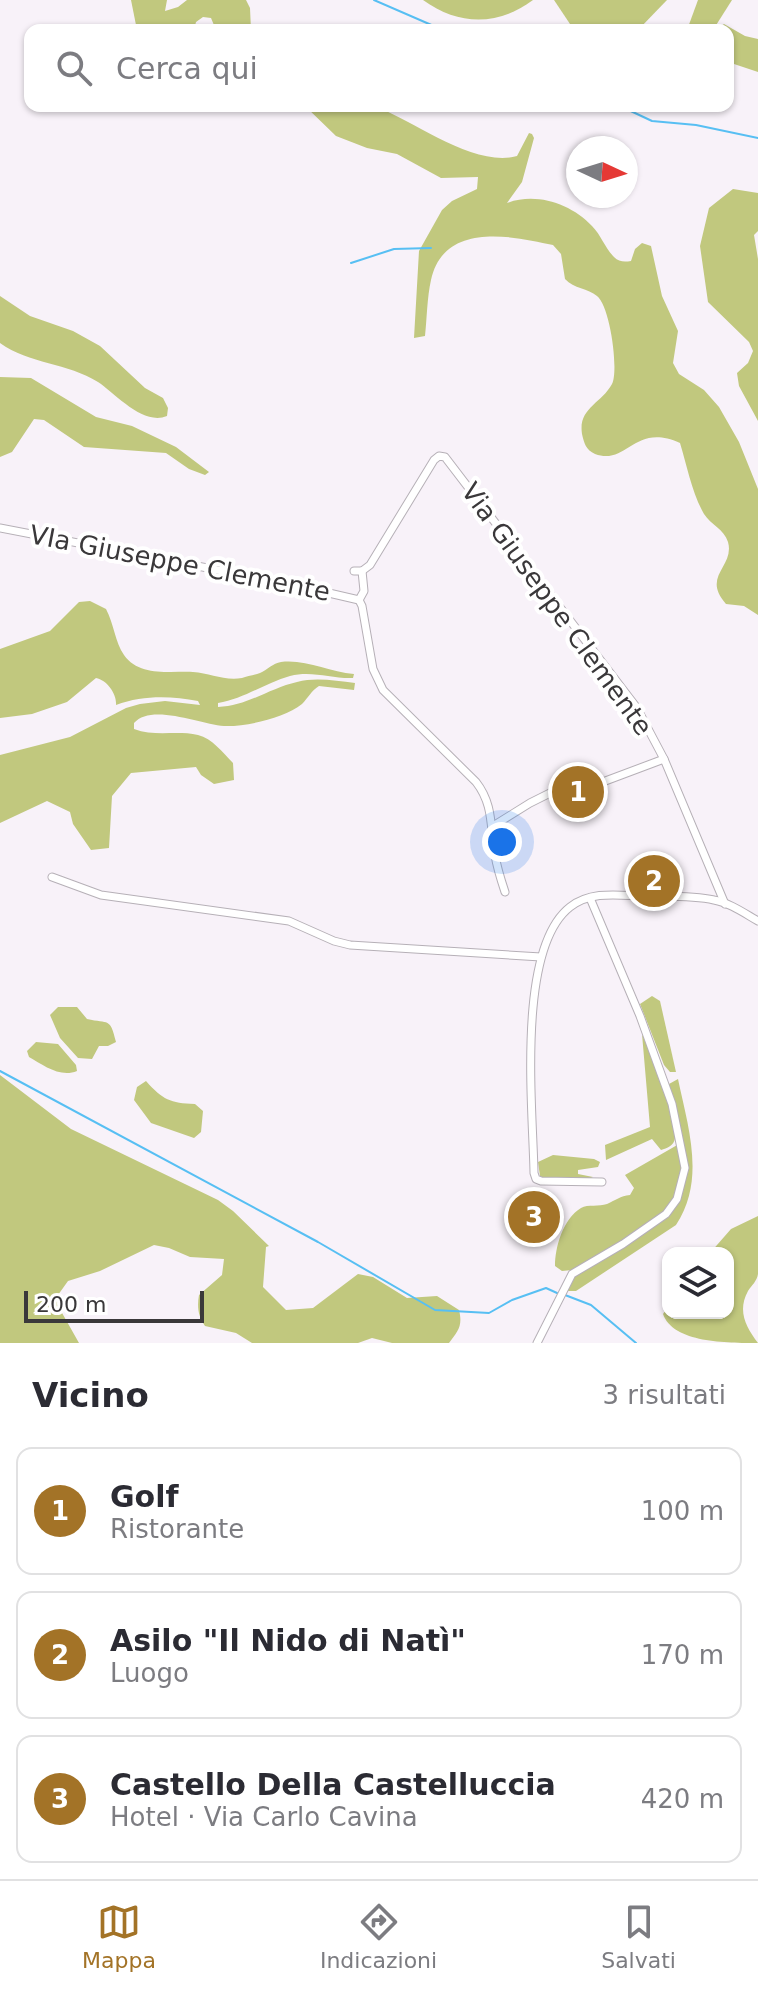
<!DOCTYPE html>
<html lang="it">
<meta charset="utf-8">
<style>
:root{--surface:#fff;--page:#f7f7f7;--text:#2b2b33;--muted:#7c7c81;--line:#e1e1e2;--accent:#a37327}
body{margin:0;font-family:"DejaVu Sans",sans-serif;background:var(--page);color:var(--text)}
.controls{position:absolute;right:24px;bottom:24px;display:grid;overflow:hidden;border-radius:16px;box-shadow:0 2px 6px #0004}
.controls button{width:72px;height:72px;display:grid;place-items:center;padding:0;border:0;border-bottom:2px solid var(--line);background:var(--surface);color:var(--text);font:40px sans-serif}
.compass{position:absolute;left:566px;top:136px;width:72px;height:72px;border-radius:50%;background:var(--surface);box-shadow:0 2px 6px #0004;rotate:94deg}
.scale{position:absolute;left:24px;bottom:20px;width:180px;box-sizing:border-box;padding-left:8px;border:4px solid #3a383a;border-top:0;font-size:22px;line-height:28px;white-space:nowrap;color:#3a383a;-webkit-text-stroke:6px #fff;paint-order:stroke}
.you{position:absolute;left:502px;top:842px;width:28px;height:28px;margin:-20px;border:6px solid #fff;border-radius:50%;background:#1a73e8;box-shadow:0 0 0 12px #1a73e833}
.badge{display:grid;place-items:center;width:52px;height:52px;border-radius:50%;background:var(--accent);color:#fff;font-size:26px;font-weight:700}
.pin{position:absolute;translate:-50% -50%;border:4px solid #fff;box-shadow:0 2px 8px #0006}
.list{margin:0;padding:0;list-style:none}
h2{display:flex;justify-content:space-between;align-items:center;height:104px;margin:0;padding:0 32px;font-size:34px}
h2 small{font-size:26px;font-weight:400;color:var(--muted)}
.list li{display:grid;grid-template-columns:52px 1fr auto;gap:24px;align-items:center;box-sizing:border-box;height:128px;margin:0 16px 16px;padding:0 16px;border:2px solid var(--line);border-radius:16px}
.list b{display:block;font-size:30px;white-space:nowrap}
.list p{margin:0;font-size:26px;white-space:nowrap;color:var(--muted)}
.list em{font-size:26px;font-style:normal;color:var(--muted)}
.icon{flex:none;width:44px;height:44px;fill:none;stroke:currentColor;stroke-width:2;stroke-linecap:round;stroke-linejoin:round}
.map{position:relative;flex:none;width:758px;height:1343px;overflow:hidden}
.search{position:absolute;background:var(--surface);box-shadow:0 2px 6px #0004;left:24px;right:24px;top:24px;height:88px;display:flex;align-items:center;gap:20px;box-sizing:border-box;padding:0 28px;border-radius:16px;color:var(--muted);font-size:30px}
.sheet{height:536px;background:var(--surface)}
nav{display:flex;justify-content:space-around;align-items:center;box-sizing:border-box;height:112px;border-top:2px solid var(--line);background:var(--surface);font-size:22px;color:var(--muted)}
nav a{display:grid;justify-items:center;gap:4px}
nav .on{color:var(--accent)}
.map>svg:first-child{display:block}
</style>
<div class="map">
<svg width="758" height="1343" viewBox="0 0 758 1343">
<rect width="100%" height="100%" fill="#f8f2f9"/>
<g fill="#c1c87e">
<path d="M131,0H167L165,11L178,7L187,0H246L250,8L251,30H216L211,18L203,17L196,22L194,30H137Z"/>
<path d="M423,0H533C498,26 459,26 423,0Z"/>
<path d="M554,0H667L638,30H574Z"/>
<path d="M698,0H732L713,30H687Z"/>
<path d="M724,24L745,36L758,39V72L728,62V30H717Z"/>
<path d="M305,106C324,106 362,101 379,108C415,122 476,168 517,156L529,133L532,134L534,138L522,182L507,203C537,192 571,204 592,226C601,235 605,248 614,257C619,262 624,262 631,261L635,249L642,243L651,246L662,296L678,331L673,363L679,374L704,390L719,407L739,442L758,489V615L744,606L726,604C701,576 735,567 728,542C724,529 711,525 704,514C692,493 687,466 680,443C634,422 627,466 595,454C586,450 584,443 582,434C578,408 601,404 612,384C619,370 610,306 597,296C588,288 574,289 565,279L561,254L553,245C512,236 444,221 431,280C427,298 427,318 425,336L414,338L419,251L442,210L452,201L477,189L478,177L441,178L397,154L367,148L336,136Z"/>
<path d="M733,189L758,193V231L754,235L758,259V421L739,386L737,373L748,363L753,351L749,342L708,302L700,246L709,208Z"/>
<path d="M0,296L30,316L73,331L100,346L145,388L163,398L168,408L167,416C143,426 116,394 98,382C68,363 29,364 0,343Z"/>
<path d="M0,377L31,378L96,417L132,426L176,447L209,472L205,475L189,469L166,453L84,447L44,420L34,419L12,452L0,457Z"/>
<path d="M90,601L106,609C114,624 115,642 124,655C139,677 171,671 193,672C210,673 224,681 242,678C247,676 254,675 260,673C267,670 273,663 281,662C306,659 329,672 354,674L353,678C332,679 312,670 290,676C265,683 244,699 218,703V707C247,706 270,688 297,682C316,677 336,681 355,683L354,690L319,686C311,691 308,698 302,704C284,718 246,727 224,726C200,724 151,703 134,723V729C155,737 177,730 198,735C212,738 223,753 233,763L234,780L214,784L201,775L196,767L131,773L112,796L109,848L91,850L73,824L70,812L47,801L0,823V755L70,737L126,708L140,704L165,701L200,705L198,701C171,696 143,695 116,705C117,694 107,680 96,678L67,702L32,714L0,718V649L50,631L79,602Z"/>
<path d="M652,996L660,1001L676,1072H670L664,1065L640,1004Z"/>
<path d="M58,1007H77L87,1019C109,1024 110,1017 116,1042L108,1046H99L92,1059L78,1058L60,1038L50,1015Z"/>
<path d="M642,1034C651,1056 679,1117 675,1138C674,1146 667,1148 661,1150L652,1139L606,1160L605,1145L650,1127Z"/>
<path d="M36,1042L58,1044L76,1065L77,1071C60,1078 43,1065 29,1057L27,1051Z"/>
<path d="M0,1075L71,1129L218,1200L233,1211L269,1246L266,1247L263,1287L286,1310L313,1308L358,1274L373,1277L407,1298L437,1296L459,1310C463,1326 458,1331 449,1343H392L372,1338L358,1343H252L236,1333L205,1326C198,1316 197,1307 199,1295L222,1275L224,1259L190,1257L169,1248L154,1245L100,1271L68,1281L58,1295L57,1304L79,1343H0Z"/>
<path d="M678,1079C688,1127 706,1180 676,1225L576,1291H568L572,1270L562,1271L555,1266C555,1247 563,1219 581,1208C588,1204 599,1207 607,1204C616,1200 620,1196 630,1195L634,1188L625,1175L679,1144L680,1133L669,1084Z"/>
<path d="M146,1081C163,1100 170,1103 195,1104L203,1111L201,1132L194,1138L151,1123L134,1100L137,1087Z"/>
<path d="M553,1155L594,1159L600,1162L598,1167L578,1170V1174L593,1177L589,1179L543,1178L540,1176L538,1162Z"/>
<path d="M758,1216C758,1235 758,1256 758,1274C757,1281 752,1285 748,1291C737,1311 746,1327 758,1343C727,1343 673,1343 663,1314L668,1307V1313H728V1253H710L731,1229Z"/>
</g>
<g fill="none" stroke-linecap="round" stroke-linejoin="round">
<g stroke="#57bff3" stroke-width="2">
<path d="M374,0L443,30"/>
<path d="M620,106L652,121L696,125L758,138"/>
<path d="M351,263L394,249L431,248"/>
<path d="M0,1071L318,1242L435,1310L489,1313L512,1300L546,1288L557,1293"/>
<path d="M565,1295L591,1305L636,1343"/>
</g>
<g stroke="#b6b0b7" stroke-width="9">
<g id="minor">
<path d="M0,528L290,584L359,600"/>
<path d="M354,571H362L370,565L434,460L439,456L445,457L637,708L664,759L725,904"/>
<path d="M359,600L362,606L373,669L383,690L476,782C494,805 490,828 495,855C497,868 501,880 505,892"/>
<path d="M359,600L364,591L362,571"/>
<path d="M493,826L530,803L554,791L600,783L664,759"/>
<path d="M52,877L101,895L289,921L334,941L350,945L541,957"/>
<path d="M602,1182L541,1181L536,1179L534,1173C533,1109 516,949 570,907C591,891 616,895 641,896C664,897 691,895 714,900C730,903 744,913 758,921"/>
<path d="M537,1343L572,1274L623,1244L666,1214L677,1199L685,1168L672,1104L640,1016L590,898"/>
</g>
</g>
<use href="#minor" stroke="#fff" stroke-width="7"/>
</g>
<g text-anchor="middle" stroke-width="8" stroke-linejoin="round" paint-order="stroke">
<g font-size="26" fill="#3a383a" stroke="#fff">
<text transform="translate(180 563) rotate(11)" y="9">VIa Giuseppe Clemente</text>
<text transform="translate(557 609) rotate(54)" y="9">Via Giuseppe Clemente</text>
</g>
</g>
</svg>
<div class="controls">
<button><svg class="icon" aria-label="layers" viewBox="0 0 24 24"><path d="M12 4l9 5-9 5-9-5zM3 14l9 5 9-5"/></svg></button>
</div>
<svg class="compass" viewBox="-18 -18 36 36"><path d="M0-13l5 13h-10z" fill="#e53935"/><path d="M0 13l5-13h-10z" fill="#7c7c81"/></svg>
<div class="scale">200 m</div>
<div class="you"></div>
<div class="pin badge" style="left:578px;top:792px">1</div>
<div class="pin badge" style="left:654px;top:881px">2</div>
<div class="pin badge" style="left:534px;top:1217px">3</div>
<div class="search"><svg class="icon" aria-label="search" viewBox="0 0 24 24"><circle cx="10" cy="10" r="6"/><path d="M15 15l6 6"/></svg>Cerca qui</div>
</div>
<section class="sheet">
<h2>Vicino<small>3 risultati</small></h2>
<ul class="list">
<li><span class="badge">1</span><div><b>Golf</b><p>Ristorante</p></div><em>100 m</em></li>
<li><span class="badge">2</span><div><b>Asilo &quot;Il Nido di Natì&quot;</b><p>Luogo</p></div><em>170 m</em></li>
<li><span class="badge">3</span><div><b>Castello Della Castelluccia</b><p>Hotel · Via Carlo Cavina</p></div><em>420 m</em></li>
</ul>
</section>
<nav>
<a class="on"><svg class="icon" aria-label="map" viewBox="0 0 24 24"><path d="M3 6l6-2 6 2 6-2v14l-6 2-6-2-6 2zM9 4v14M15 6v14"/></svg>Mappa</a>
<a><svg class="icon" aria-label="directions" viewBox="0 0 24 24"><path d="M12 3l9 9-9 9-9-9zM9 14v-3h6M13 9l2 2-2 2"/></svg>Indicazioni</a>
<a><svg class="icon" aria-label="saved" viewBox="0 0 24 24"><path d="M7 4h10v16l-5-4-5 4z"/></svg>Salvati</a>
</nav>
